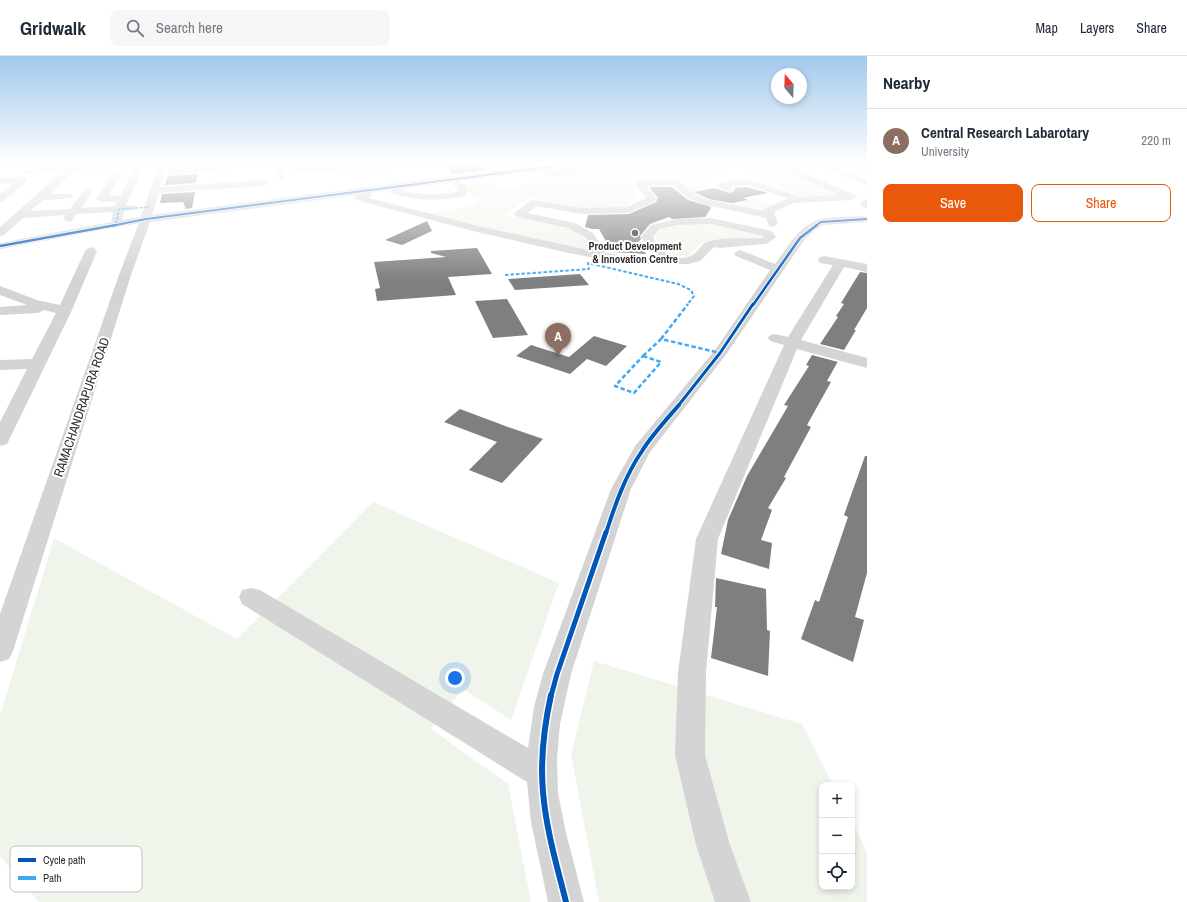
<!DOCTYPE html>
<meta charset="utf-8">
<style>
:root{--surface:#fff;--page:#f6f6f7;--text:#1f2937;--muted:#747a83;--line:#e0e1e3;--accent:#ea580c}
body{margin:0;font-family:"Archivo Narrow",sans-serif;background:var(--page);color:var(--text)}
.controls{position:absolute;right:12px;bottom:12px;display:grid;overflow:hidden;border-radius:8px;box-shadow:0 2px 6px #0003}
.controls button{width:36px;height:36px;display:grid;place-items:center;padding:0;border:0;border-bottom:1px solid var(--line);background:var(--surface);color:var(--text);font:20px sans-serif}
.compass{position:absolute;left:771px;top:12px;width:36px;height:36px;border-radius:50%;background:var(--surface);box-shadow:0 2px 6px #0003;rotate:341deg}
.you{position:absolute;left:455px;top:622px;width:14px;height:14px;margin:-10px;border:3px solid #fff;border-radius:50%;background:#1a73e8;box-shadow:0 0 0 6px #1a73e833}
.badge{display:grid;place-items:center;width:26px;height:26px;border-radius:50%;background:var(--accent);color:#fff;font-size:13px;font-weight:700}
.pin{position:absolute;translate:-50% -33px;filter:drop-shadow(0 1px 2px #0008)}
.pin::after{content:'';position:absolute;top:21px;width:14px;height:12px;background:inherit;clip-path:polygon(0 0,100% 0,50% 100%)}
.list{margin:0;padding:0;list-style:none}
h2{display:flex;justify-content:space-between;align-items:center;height:52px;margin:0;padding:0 16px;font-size:17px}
h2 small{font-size:13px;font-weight:400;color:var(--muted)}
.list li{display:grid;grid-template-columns:26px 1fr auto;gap:12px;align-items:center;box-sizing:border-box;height:64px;padding:0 16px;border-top:1px solid var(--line)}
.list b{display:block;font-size:15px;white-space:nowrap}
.list p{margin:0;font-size:13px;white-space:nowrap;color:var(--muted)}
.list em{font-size:13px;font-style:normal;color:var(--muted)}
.actions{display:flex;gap:8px;padding:12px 16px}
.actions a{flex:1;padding:9px 0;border:1px solid var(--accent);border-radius:8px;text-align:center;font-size:14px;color:var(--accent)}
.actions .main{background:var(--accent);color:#fff}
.icon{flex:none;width:22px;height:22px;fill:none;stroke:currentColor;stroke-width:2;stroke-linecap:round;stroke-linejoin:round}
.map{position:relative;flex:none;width:867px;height:846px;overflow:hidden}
header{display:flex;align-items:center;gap:24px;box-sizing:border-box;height:56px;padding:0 20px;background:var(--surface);border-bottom:1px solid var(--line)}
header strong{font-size:19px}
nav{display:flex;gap:22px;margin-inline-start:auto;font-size:14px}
.search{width:280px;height:36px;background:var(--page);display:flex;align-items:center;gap:10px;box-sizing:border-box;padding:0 14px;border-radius:8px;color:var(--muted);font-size:15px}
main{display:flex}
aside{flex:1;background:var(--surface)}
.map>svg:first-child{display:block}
</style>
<header>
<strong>Gridwalk</strong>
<div class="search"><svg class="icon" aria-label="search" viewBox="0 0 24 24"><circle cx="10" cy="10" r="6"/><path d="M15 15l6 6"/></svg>Search here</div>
<nav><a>Map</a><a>Layers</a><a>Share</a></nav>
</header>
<main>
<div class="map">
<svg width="867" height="846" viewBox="0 0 867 846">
<rect width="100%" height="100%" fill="#fff"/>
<g fill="#f0f5ec">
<path d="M650,107H775L844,139L804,142L743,113L726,114L691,128H703L712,131L705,133L723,140C695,147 699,141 680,123H625L638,141L622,152L615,153L583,152L529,142L505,158L508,160C524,163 576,169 585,182C588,185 589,192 590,196L424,158L473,150L479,143L469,138L462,127L484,125L502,133L545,125L532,119L621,114L635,112Z"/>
<path d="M824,107H867V124Z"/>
<path d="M728,143H735L743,146L755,143L775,150L763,156L712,146Z"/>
<path d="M680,167H705L759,176L762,181C742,187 715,176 697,191C694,193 692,198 689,201C667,200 666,194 652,179L658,173Z"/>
<path d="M373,446L559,527L511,664L463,633L431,673L508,728L531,846H39L0,800V660L54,482L237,583Z"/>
<path d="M594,605L802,668L833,729H822V831H852V766L867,796V846H599L571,699Z"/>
</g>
<g fill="#7f7f7f">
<path d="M442,107H484V114L452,118Z"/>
<path d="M198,118L196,127L165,129L168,119L170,120Z"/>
<path d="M649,131H672L688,144L712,151L709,152H711L705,161L672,163L669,161L650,168L640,180L641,183L638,186L646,198L612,196L599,173H592L585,171L588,159L629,158L656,146L658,142Z"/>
<path d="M747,131L768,137L743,142L748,144L732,147L709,143L694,136L715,132L730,137L735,134V132Z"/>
<path d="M195,136L192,152L186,153L183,146L160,147L162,138Z"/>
<path d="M427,165L432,175L402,189L385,184Z"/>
<path d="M477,192L492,218L448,221L456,239L377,245L375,233L380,232L374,206L446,201L431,197V195Z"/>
<path d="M860,216L867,217V252L854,274H856L844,294L820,288L838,261L836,260L844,248L841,247Z"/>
<path d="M580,218L589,229L515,234L508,223Z"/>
<path d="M507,243L528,279L493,282L475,245Z"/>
<path d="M594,280L627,290L606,310L587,303L570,318L516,300L531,289L569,301Z"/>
<path d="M812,299L838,306L837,307L827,325L831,326L807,369L811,371L784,421L786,422L768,452L772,454L761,484L772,487L769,513L721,498L728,464L747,420L788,350L784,349L809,310L806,309Z"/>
<path d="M460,353L511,372L543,383L502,427L469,414L497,386L444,366Z"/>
<path d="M865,400H867V517L855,561L864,564L853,606L801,583L815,544L819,546L848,461L844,459Z"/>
<path d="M716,522L766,533L767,574L770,575L768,620L711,602L717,551H715Z"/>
</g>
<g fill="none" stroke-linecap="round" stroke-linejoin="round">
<g fill="#d4d4d4" fill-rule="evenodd">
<path d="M68,107H76L75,109L117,107H189L185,110H167L160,131L263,124L268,127L263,130L159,137L152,159L553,107H565L564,109L548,114L460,125L467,131V138C463,142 457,142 452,142C431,145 411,144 391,137L390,134L370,137L372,139L369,142L478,170L593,195L585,181L568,172L518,161L513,158L530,145L534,144L582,152L627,151L646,142L634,127L639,124H678L695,139L709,144L763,155L764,153L788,142L747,129L731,131L734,133L729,136L717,130C724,124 739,123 748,123L802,141L839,139L774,109L773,107H783L855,139L857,141L852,144L794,147L774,156L778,168L773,171L769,170L766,162L703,148L689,143L673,129L646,130L657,143L655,145L629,157L582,158L536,150L527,157L575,167L593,177L606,197L626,200H656L647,190L641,181L651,169L677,163L711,162L772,175L776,181L768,187L764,188L719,192L714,191L700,205L688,208H626L569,197L477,176L356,144L354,142L357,139L150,166L131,219L13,595L9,603L0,606V558L119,219L139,167L0,193V187L111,166L113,156L76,158L72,165L68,166L63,163L65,159L23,162L4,179L0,180V171L63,115L27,118L24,117L23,115L24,113L67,110ZM142,110H158L141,161L122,164L124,155L135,154L136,152L135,150L126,149L143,112ZM117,112L96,143L101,146L118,145L115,150L81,152L93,135L88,132L85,133L70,153L30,155L43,144L71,142L73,140L71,138H50L73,115ZM123,115H133L121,139L108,140ZM453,126L454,129L457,132V136C437,139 418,140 398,133ZM711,168L764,180L761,182C745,183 725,181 709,185C701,187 699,195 693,199C677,208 660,195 653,181L659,173L677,169Z"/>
<path d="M276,107H284L285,121L284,123L281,124L277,121Z"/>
<path d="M292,107H300V110L440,107L441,108L437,111L296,116L292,113Z"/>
<path d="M636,107H648L647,109C614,118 579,118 545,120L541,117L545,114L618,110Z"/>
<path d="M815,107H825L867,124V130Z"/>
<path d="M223,109L227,112L226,114L170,119L166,116L170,113Z"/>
<path d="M23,121L26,122L28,124L26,126L3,145L0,146V138L14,127L0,128V122Z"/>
<path d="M867,143V152L863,151L860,147Z"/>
<path d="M867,160V166L823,169L815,174L804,184L725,300L650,396L631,433L571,618L560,668L557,702L558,737L566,777L584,846H548L531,766L527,726L242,548L239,541L242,534L251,532L260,534L528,692L534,651L543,618L611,433L635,390L715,294L770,214L736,200L734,198L736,196L740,194L775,208C787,192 798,171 817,164C828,160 855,161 867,160Z"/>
<path d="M91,191L95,193L97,195L72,254L9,384L7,388L0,390V366L27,313L0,314V304L32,303L56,257L44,254L38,257L0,259V251L27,249L0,239V230L37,244L60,249L85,195L87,193Z"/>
<path d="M824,200L867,208V216L844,211L801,284L867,302V312L797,293L718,483L706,616L705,699L730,789L751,846H715L696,789L675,699L678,616L696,483L784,289L770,285L768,282L770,279L775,278L788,281L833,209L820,207L818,204L820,201Z"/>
</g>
<path stroke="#3fa9f5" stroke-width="1.5" stroke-dasharray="3 1.5" stroke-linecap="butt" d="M116,168L119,153L150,151"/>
<path stroke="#3fa9f5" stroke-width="2" stroke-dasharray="3.5 2" stroke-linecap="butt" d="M505,219L589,213L588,207L678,228L691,234L694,240L687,249"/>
<g stroke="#3fa9f5" stroke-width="2.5" stroke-dasharray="4.5 2.5" stroke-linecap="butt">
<path d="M661,283L688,248"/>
<path d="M643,300L661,306L634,337L615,330Z"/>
<path d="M643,300L661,283L720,297"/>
</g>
<g stroke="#fff" stroke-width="3">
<g id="cycleway-far5">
<path d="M111,170L146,163L548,111L561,107"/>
<path d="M815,170L821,166L867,163"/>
</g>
</g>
<g stroke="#fff" stroke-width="4">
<g id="cycleway-far4">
<path d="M0,190L116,169"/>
<path d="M753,249L800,182L817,169"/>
</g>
</g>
<g stroke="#fff" stroke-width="5">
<path id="cycleway-far3" d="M678,350L720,297L753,248"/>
</g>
<g stroke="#fff" stroke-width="6">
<path id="cycleway-far2" d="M606,477C615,449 625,420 642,395C652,379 666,364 679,349"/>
</g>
<g stroke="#fff" stroke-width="8">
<path id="cycleway-far1" d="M551,640L557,618L606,476"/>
</g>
<g stroke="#fff" stroke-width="9">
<path id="cycleway" d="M551,639C544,671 540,703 543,736C546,773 557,810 566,846"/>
</g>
<use href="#cycleway-far5" stroke="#0057b8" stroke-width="2"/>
<use href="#cycleway-far4" stroke="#0057b8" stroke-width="2.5"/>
<use href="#cycleway-far3" stroke="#0057b8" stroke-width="3"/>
<use href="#cycleway-far2" stroke="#0057b8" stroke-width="4"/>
<use href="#cycleway-far1" stroke="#0057b8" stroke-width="5"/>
<use href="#cycleway" stroke="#0057b8" stroke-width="6"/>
</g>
<linearGradient id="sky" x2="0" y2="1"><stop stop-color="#a2c8ec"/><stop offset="0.48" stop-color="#fff"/><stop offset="1" stop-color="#fff" stop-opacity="0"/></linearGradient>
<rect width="867" height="225" fill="url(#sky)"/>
<circle fill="#787878" stroke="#fff" stroke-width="1.5" cx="635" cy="177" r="4"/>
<g text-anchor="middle" stroke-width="4" stroke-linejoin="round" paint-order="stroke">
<g font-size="11" font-weight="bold" fill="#2f2f2f" stroke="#fff">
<text x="635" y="194">Product Development<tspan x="635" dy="13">&amp; Innovation Centre</tspan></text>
</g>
<g font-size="13" fill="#2f2f2f" stroke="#fff">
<text transform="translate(81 351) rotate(-71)" y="5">RAMACHANDRAPURA ROAD</text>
</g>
</g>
<rect x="10" y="790" width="132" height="46" rx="6" fill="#fff" stroke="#c1c1c1" stroke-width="1"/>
<rect x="18" y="802" width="18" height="4" fill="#0057b8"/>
<rect x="18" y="820" width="18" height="4" fill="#3fa9f5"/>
<g font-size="11" fill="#2f2f2f">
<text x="43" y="808">Cycle path</text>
<text x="43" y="826">Path</text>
</g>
</svg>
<div class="controls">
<button>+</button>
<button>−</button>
<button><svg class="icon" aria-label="locate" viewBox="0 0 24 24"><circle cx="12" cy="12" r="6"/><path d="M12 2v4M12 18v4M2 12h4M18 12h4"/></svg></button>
</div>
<svg class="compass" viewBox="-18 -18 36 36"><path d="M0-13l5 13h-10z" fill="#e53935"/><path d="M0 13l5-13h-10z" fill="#747a83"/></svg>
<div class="you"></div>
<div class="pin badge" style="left:558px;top:300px;background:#8d6e63">A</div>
</div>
<aside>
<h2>Nearby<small></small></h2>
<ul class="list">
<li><span class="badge" style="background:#8d6e63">A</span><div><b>Central Research Labarotary</b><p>University</p></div><em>220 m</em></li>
</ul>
<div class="actions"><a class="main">Save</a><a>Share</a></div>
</aside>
</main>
